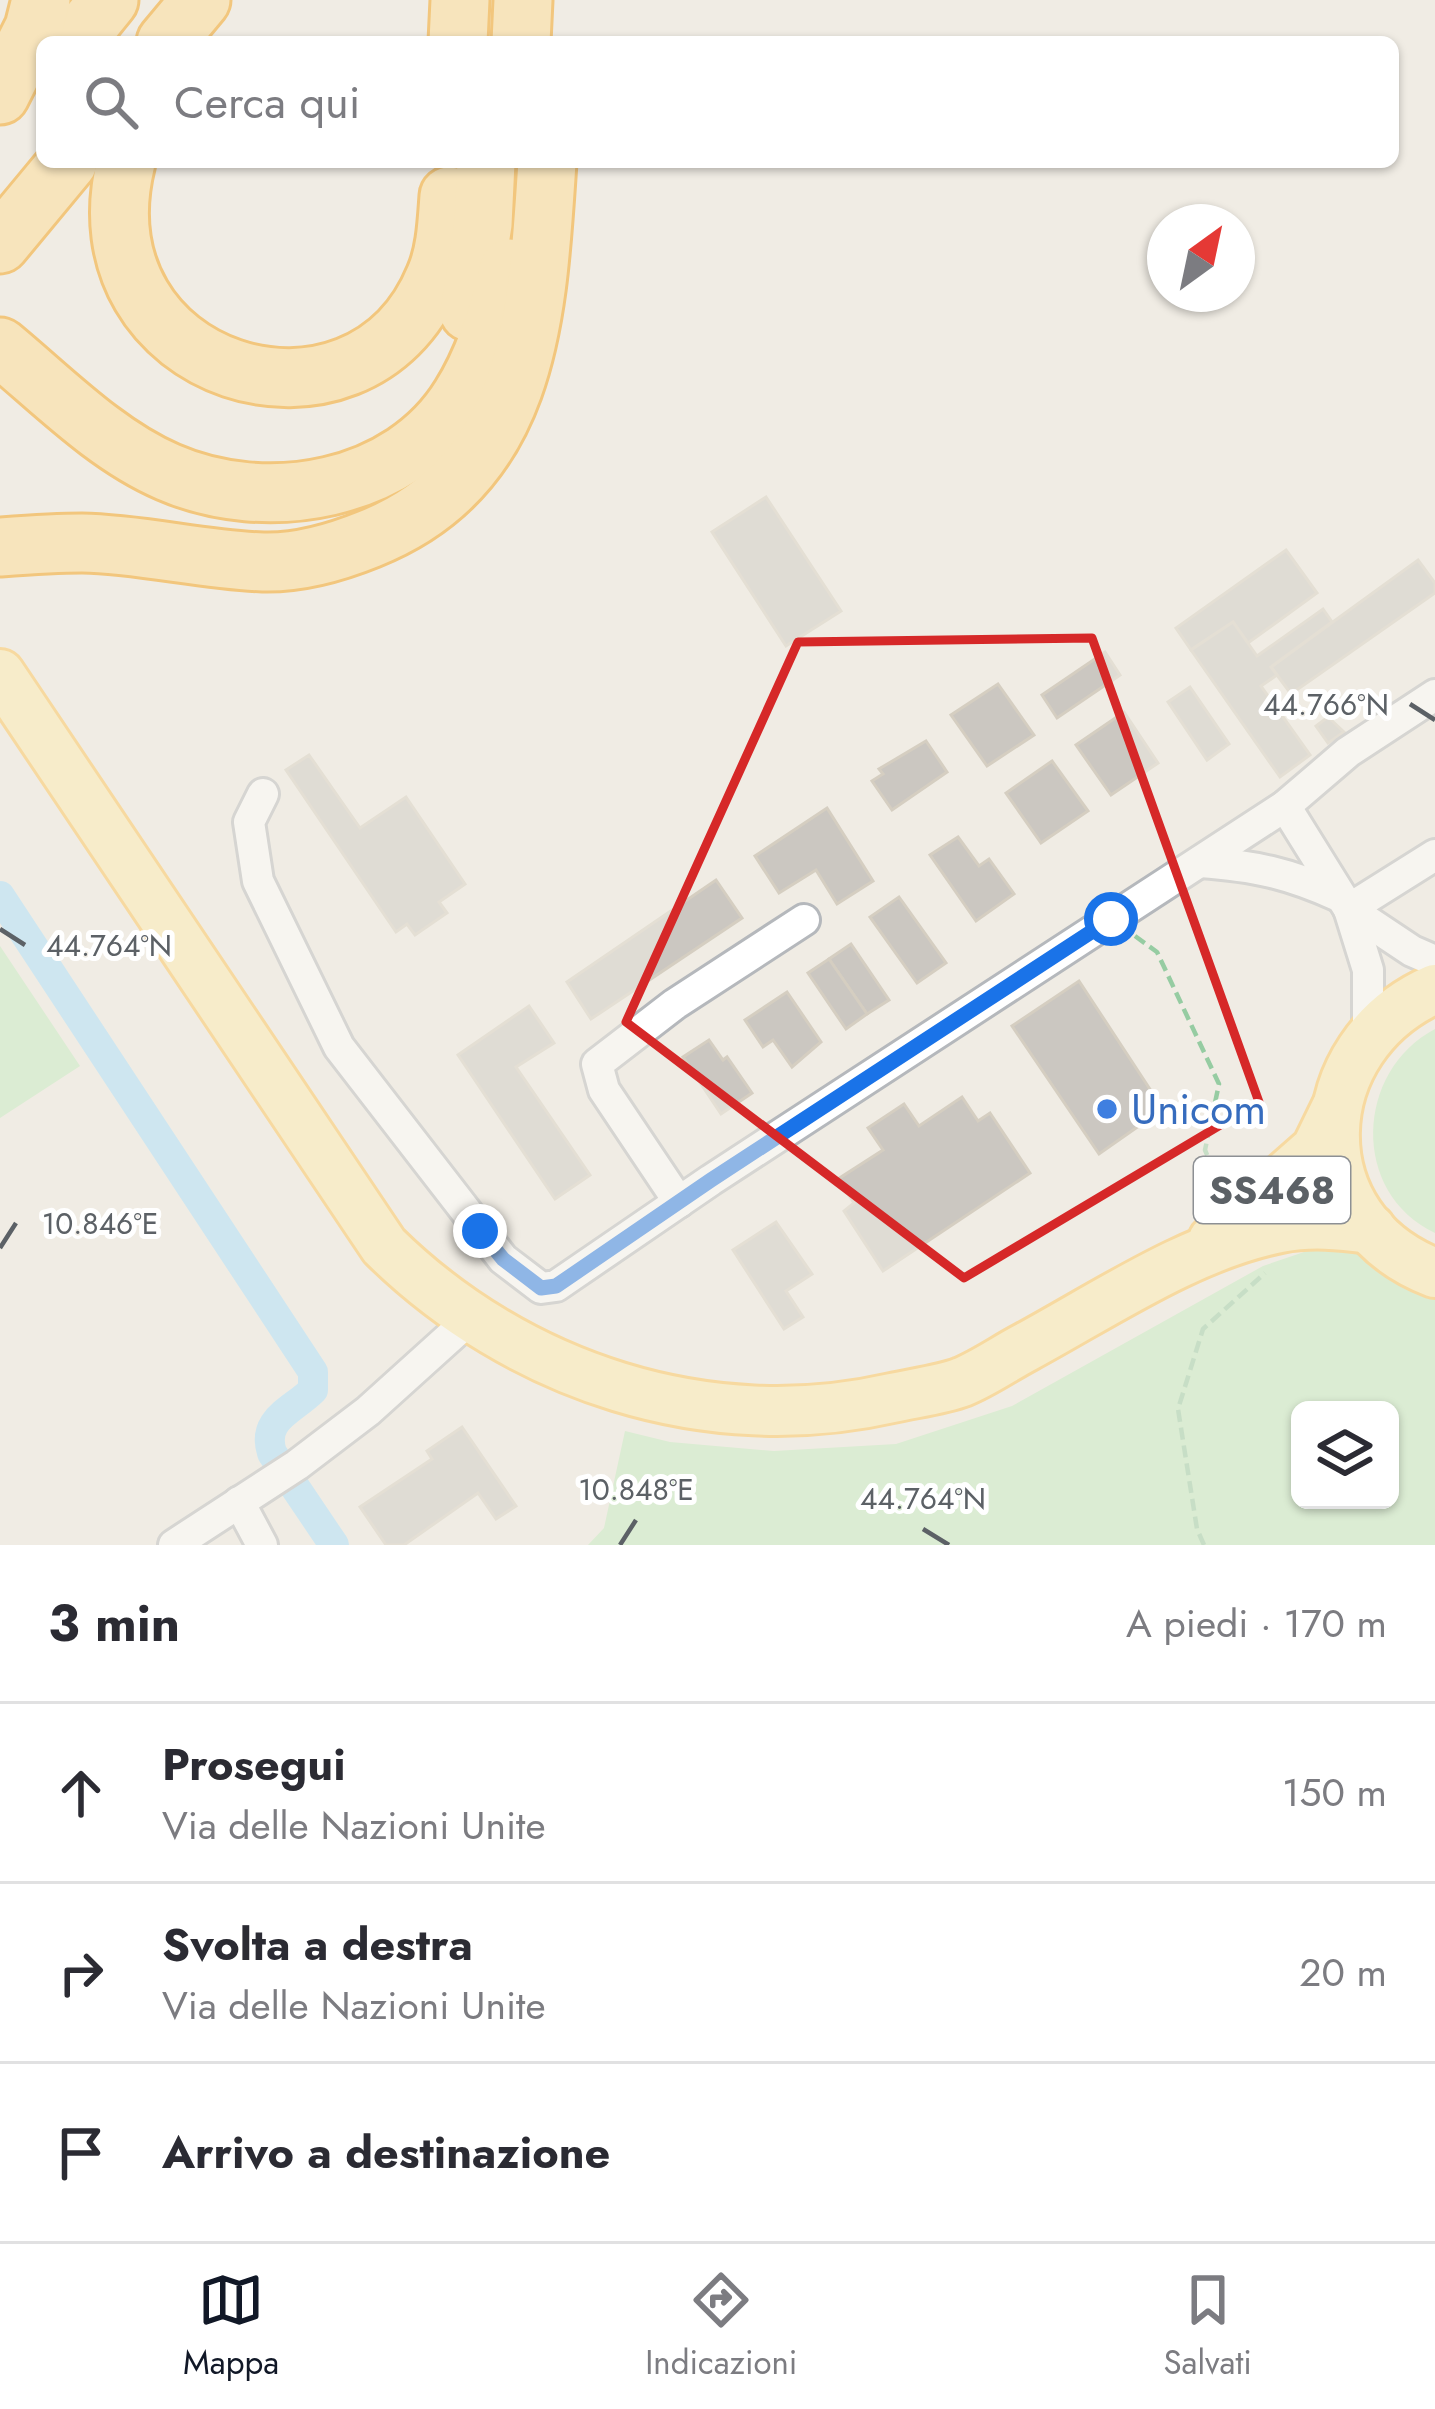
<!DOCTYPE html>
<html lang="it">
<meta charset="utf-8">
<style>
:root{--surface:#fff;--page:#f2f2f3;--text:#2b2b33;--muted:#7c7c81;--line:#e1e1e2;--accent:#111827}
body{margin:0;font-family:Jost,sans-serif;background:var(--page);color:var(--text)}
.controls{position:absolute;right:36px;bottom:36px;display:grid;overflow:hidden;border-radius:18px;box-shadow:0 3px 9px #0004}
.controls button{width:108px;height:108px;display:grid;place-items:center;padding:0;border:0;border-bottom:3px solid var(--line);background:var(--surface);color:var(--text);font:60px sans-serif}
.compass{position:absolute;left:1147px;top:204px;width:108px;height:108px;border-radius:50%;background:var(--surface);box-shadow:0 3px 9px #0004;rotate:33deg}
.stop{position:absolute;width:36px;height:36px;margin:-27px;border:9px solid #1a73e8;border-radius:50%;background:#fff}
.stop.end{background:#1a73e8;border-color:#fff;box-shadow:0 3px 12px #0008}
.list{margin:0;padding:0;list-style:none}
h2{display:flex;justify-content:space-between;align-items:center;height:156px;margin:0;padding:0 48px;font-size:51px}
h2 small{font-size:39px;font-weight:400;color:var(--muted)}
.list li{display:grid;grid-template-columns:78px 1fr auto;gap:36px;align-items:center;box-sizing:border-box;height:180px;padding:0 48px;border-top:3px solid var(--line)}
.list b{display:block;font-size:45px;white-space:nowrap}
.list p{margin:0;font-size:39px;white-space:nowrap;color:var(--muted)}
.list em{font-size:39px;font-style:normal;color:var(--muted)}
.icon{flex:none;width:66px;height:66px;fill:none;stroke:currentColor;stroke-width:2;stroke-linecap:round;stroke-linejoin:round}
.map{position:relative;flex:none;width:1435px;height:1545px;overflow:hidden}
.search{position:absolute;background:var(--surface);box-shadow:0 3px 9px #0004;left:36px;right:36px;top:36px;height:132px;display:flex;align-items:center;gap:30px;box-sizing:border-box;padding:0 42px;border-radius:18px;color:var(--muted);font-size:45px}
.sheet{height:696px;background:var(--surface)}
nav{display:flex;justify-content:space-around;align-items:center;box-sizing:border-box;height:168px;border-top:3px solid var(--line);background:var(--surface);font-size:33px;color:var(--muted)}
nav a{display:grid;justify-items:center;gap:6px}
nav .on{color:var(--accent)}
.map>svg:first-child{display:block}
</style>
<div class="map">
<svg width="1435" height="1545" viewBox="0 0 1435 1545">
<rect width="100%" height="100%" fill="#f0ece4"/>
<g fill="#c1eabe" fill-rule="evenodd">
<path d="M0,946L80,1066L0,1118Z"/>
<path d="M1435,1029V1233C1350,1193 1355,1071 1435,1029Z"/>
<path d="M1313,1249L1354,1252L1396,1281L1435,1294V1545H588L604,1528L625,1431L670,1442L774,1451L896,1444L1012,1406L1263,1266ZM1300,1410H1390V1500H1300Z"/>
</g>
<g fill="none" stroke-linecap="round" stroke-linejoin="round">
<path stroke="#a5deff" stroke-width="30" d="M0,896L313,1372V1390C292,1411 261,1419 272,1453L334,1545"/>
</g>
<g fill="#cbc7c1" stroke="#d5cec1" stroke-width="3">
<path d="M766,497L841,611L786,646L712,532Z"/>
<path d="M1286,550L1317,593L1248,643L1233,622L1191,650L1176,628Z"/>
<path d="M1418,560L1435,583V593L1291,694L1271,667Z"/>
<path d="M1323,609L1332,622L1271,667L1277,675L1261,686L1310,755L1280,777L1191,650L1233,622L1257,656Z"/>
<path d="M1105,652L1120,675L1057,718L1042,695Z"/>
<path d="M998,684L1034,735L987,766L951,715Z"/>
<path d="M1190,687L1229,744L1207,760L1168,702Z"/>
<path d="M1124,712L1158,763L1111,795L1076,745Z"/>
<path d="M1328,717L1344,732L1328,743L1316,726Z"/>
<path d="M926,741L947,772L892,810L872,781L883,774L879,769Z"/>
<path d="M309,755L360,828L406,797L465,884L439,902L447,913L415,935L407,924L396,932L286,770Z"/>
<path d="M1052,761L1088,811L1041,843L1006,793Z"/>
<path d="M827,808L873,881L837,904L816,870L779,893L755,856Z"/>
<path d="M958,837L979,866L989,859L1014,894L976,921L930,855Z"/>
<path d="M716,880L742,918L591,1019L567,982Z"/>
<path d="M899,897L946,963L917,983L870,917Z"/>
<path d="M851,944L889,1000L867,1014L829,959Z"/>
<path d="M829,959L867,1014L846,1029L808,973Z"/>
<path d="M1079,981L1163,1109L1099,1154L1012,1026Z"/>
<path d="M787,992L821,1042L792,1067L773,1040L763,1047L745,1020Z"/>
<path d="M529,1006L554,1043L516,1067L590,1175L555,1199L458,1055Z"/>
<path d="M709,1040L723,1060L727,1057L752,1093L721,1114L683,1057Z"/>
<path d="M962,1097L978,1121L990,1113L1030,1173L883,1271L844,1211L854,1203L838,1179L883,1150L868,1128L904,1104L919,1126Z"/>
<path d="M776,1222L812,1274L786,1291L803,1317L784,1329L733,1250Z"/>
<path d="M462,1427L516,1506L496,1519L478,1493L404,1545H386L360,1507L432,1459L427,1451Z"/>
</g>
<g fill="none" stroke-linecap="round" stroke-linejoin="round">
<g stroke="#b5b8bc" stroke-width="36">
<g id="minor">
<path d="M263,794L249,822L258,881L339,1047L503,1259L541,1288L556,1286L711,1180L1285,806L1348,752L1435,695"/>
<path d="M1285,806L1349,909L1412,951L1435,961"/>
<path d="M1200,862C1255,866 1288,873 1339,896"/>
<path d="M1349,909L1368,970V1037"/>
<path d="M1349,909L1435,855"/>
<path d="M679,1202L604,1090L597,1064L675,1004L804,920"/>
<path d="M239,1502L262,1545"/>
<path d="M174,1545L297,1465L368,1411L471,1318"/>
</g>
</g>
<g stroke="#ffc24e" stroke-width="54">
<g id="primary">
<path d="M0,674L384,1246C517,1377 708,1440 892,1398C914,1393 941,1390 962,1382C984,1373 1005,1358 1026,1347C1107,1303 1190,1246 1280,1228C1311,1222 1340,1225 1371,1229"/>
<path d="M1435,989C1305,1046 1298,1221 1435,1273"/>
<path d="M1213,1240L1316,1149L1336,1108"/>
</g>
</g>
<g stroke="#f49800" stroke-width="63">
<g id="motorway">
<path d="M75,42L109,0"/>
<path d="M166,42L201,0"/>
<path d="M458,42L460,0"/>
<path d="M521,42L523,0"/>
<path d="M0,95L34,28L41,0"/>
<path d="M126,162C73,375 359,461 435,277C446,252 447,223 449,196"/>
<path d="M0,244L68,162"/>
<path d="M469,312L483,224L486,162"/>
<path d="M0,347C52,390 105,445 168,472C266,515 402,492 461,396C485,358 499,312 509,268"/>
<path d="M0,547C27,545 55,543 82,543C142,544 203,560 263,562C298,563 337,552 369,539C532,474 537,312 547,162"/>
</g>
</g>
<g stroke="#96cca2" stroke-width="4.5" stroke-dasharray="12 6" stroke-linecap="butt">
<path d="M1135,936L1157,952L1219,1084L1205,1150L1219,1183"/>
<path d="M1204,1545L1197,1529L1178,1409L1203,1329L1265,1273"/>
</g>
<use href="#minor" stroke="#fff" stroke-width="30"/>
<use href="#primary" stroke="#ffecaa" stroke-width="48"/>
<use href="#motorway" stroke="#ffda8c" stroke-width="57"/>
</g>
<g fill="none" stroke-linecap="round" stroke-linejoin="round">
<path stroke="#1a73e8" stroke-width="15" d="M480,1231L503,1259L541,1288L556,1286L711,1180L1111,919"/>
</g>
<path d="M0 0H1435V1545H0ZM1092,638L1259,1102L964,1278L626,1022L798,642Z" fill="#f0ece4" fill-opacity=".55" fill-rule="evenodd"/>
<path fill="none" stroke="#d62828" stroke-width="9" stroke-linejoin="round" d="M1092,638L1259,1102L964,1278L626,1022L798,642Z"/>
<path fill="none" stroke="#5c6166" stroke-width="4.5" d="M1410,704L1435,720M0,929L25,945M0,1248L16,1223M923,1529L949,1545M620,1545L636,1520"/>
<circle fill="#3f7fe0" stroke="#fff" stroke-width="4.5" cx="1107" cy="1109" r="12"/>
<g text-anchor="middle" stroke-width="10" stroke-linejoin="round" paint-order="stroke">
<rect fill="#fff" stroke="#8d9094" stroke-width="3" x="1194" y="1157" width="156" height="66" rx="9"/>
<g font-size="39" font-weight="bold" fill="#5c6166">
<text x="1272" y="1204">SS468</text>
</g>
<g font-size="42" fill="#366cbe" stroke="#fff" text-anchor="start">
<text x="1131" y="1124">Unicom</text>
</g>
</g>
<g font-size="30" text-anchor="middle" fill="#5c6166" stroke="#fff" stroke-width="10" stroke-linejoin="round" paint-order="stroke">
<text x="1326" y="715">44.766°N</text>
<text x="109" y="956">44.764°N</text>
<text x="100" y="1234">10.846°E</text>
<text x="636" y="1500">10.848°E</text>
<text x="923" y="1509">44.764°N</text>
</g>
</svg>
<div class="controls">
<button><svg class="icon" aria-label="layers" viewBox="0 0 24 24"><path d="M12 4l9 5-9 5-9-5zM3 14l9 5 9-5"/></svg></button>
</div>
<svg class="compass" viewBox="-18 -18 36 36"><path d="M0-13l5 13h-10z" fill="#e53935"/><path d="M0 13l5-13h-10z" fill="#7c7c81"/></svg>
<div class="stop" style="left:1111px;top:919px"></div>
<div class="stop end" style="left:480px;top:1231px"></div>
<div class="search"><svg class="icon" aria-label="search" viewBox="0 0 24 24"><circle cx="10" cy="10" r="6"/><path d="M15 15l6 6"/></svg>Cerca qui</div>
</div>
<section class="sheet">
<h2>3 min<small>A piedi · 170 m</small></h2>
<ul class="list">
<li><svg class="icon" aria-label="ahead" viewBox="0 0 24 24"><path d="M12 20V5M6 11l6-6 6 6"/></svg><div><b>Prosegui</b><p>Via delle Nazioni Unite</p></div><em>150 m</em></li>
<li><svg class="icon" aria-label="right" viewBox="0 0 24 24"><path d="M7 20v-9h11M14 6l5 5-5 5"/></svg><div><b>Svolta a destra</b><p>Via delle Nazioni Unite</p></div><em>20 m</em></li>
<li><svg class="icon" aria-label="arrive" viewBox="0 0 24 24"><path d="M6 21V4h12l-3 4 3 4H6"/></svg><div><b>Arrivo a destinazione</b></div></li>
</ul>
</section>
<nav>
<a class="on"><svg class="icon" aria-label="map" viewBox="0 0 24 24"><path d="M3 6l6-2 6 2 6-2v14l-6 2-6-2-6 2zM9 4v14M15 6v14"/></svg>Mappa</a>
<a><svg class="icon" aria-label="directions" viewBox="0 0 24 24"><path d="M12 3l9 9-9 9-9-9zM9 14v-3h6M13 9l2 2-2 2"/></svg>Indicazioni</a>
<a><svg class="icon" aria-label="saved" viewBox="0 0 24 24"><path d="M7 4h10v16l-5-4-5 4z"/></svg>Salvati</a>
</nav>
